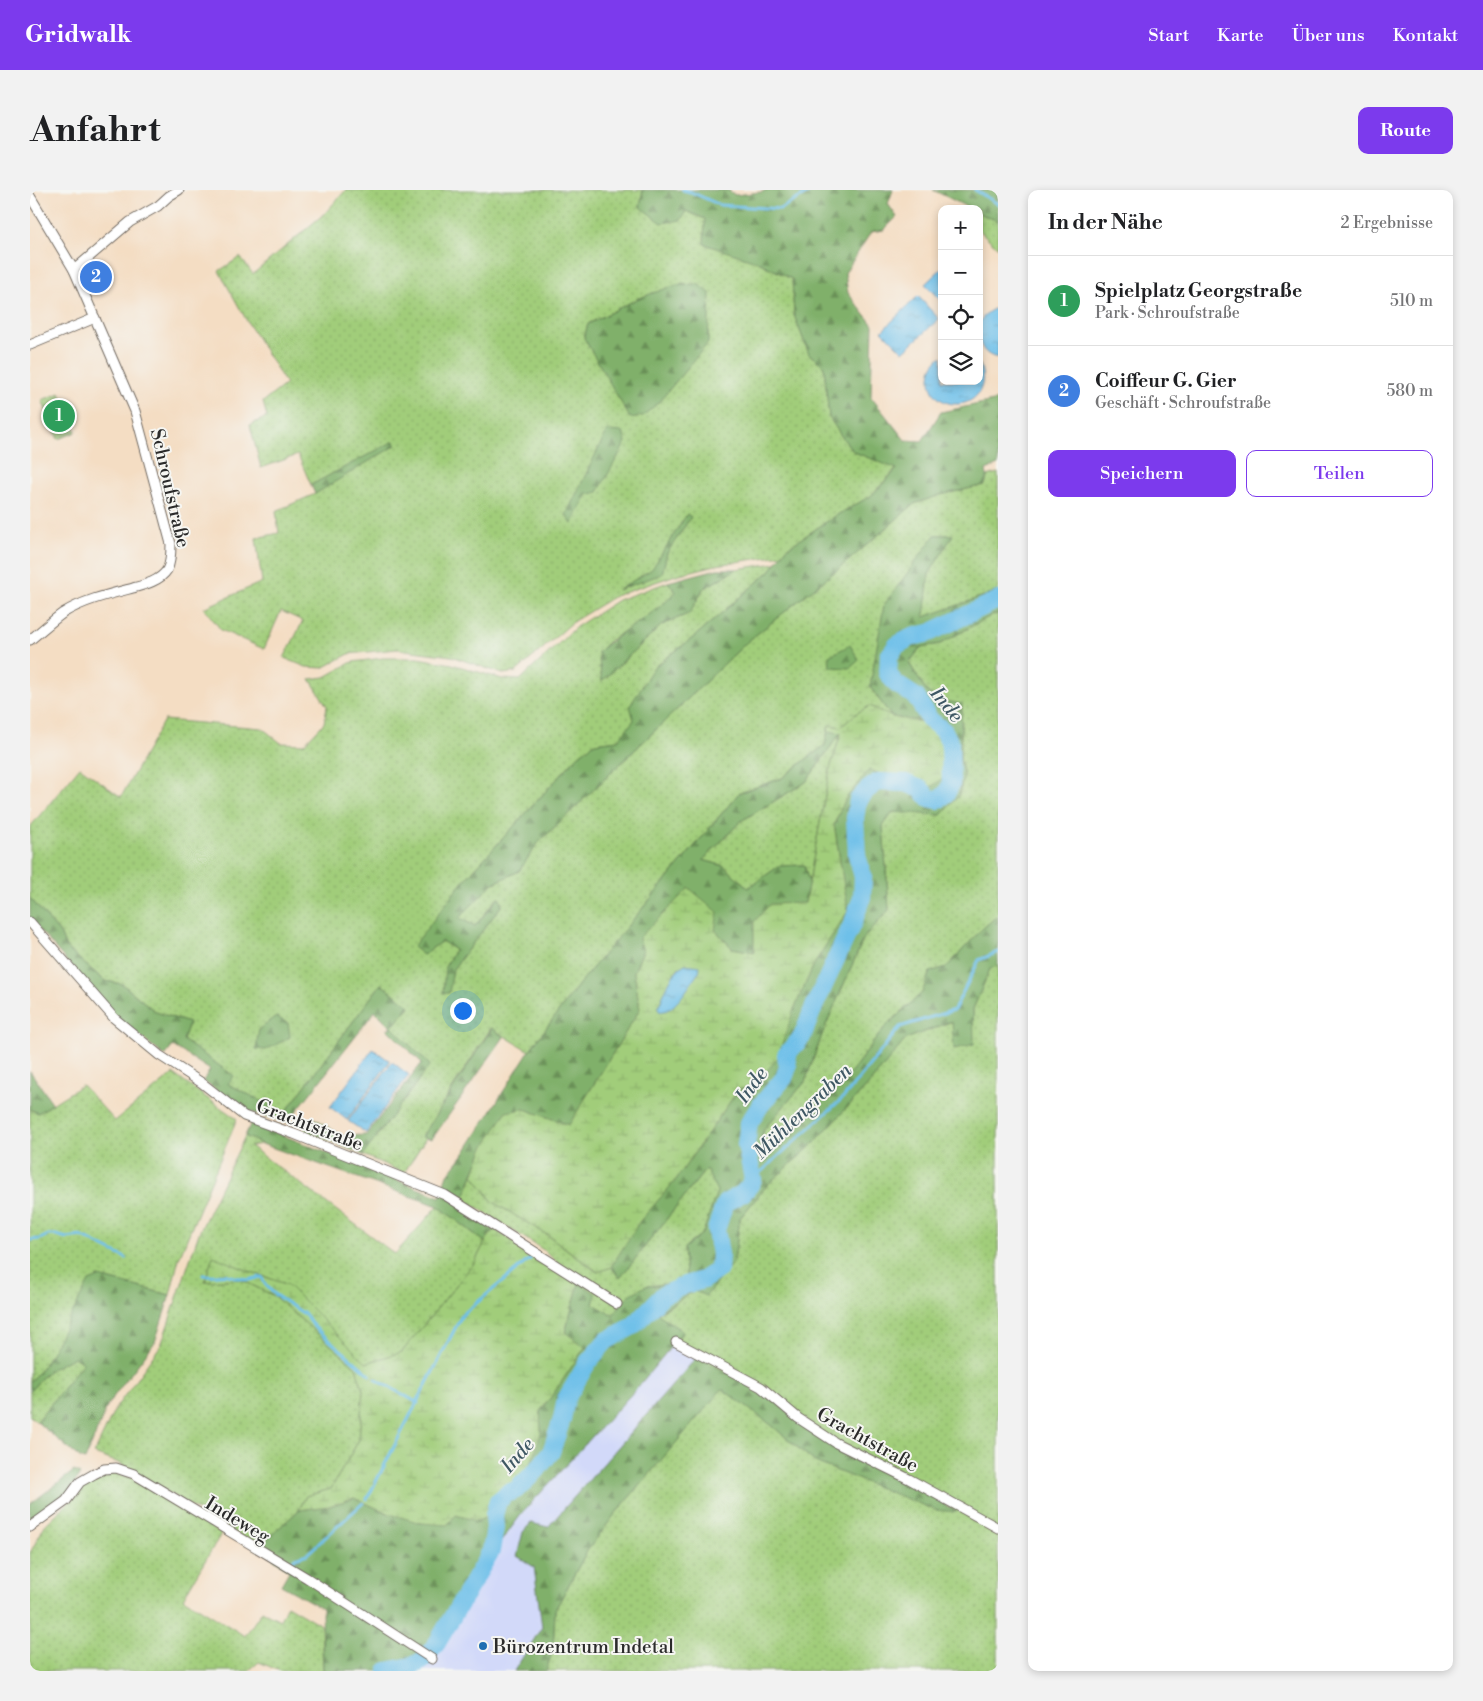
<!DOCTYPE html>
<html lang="de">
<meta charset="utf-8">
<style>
:root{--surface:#fff;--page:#f2f2f2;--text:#202124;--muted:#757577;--line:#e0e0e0;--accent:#7c3aed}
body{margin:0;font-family:"Libre Bodoni",serif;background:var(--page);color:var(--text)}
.controls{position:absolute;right:15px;top:15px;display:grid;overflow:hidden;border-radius:10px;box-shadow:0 2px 8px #0003}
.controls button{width:45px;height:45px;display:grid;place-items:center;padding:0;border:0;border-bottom:1px solid var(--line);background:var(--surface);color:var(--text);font:25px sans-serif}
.you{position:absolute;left:432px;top:820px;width:18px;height:18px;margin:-12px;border:4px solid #fff;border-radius:50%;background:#1a73e8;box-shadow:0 0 0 8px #1a73e833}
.badge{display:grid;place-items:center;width:32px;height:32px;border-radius:50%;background:var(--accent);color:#fff;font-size:16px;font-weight:700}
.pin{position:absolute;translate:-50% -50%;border:2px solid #fff;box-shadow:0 1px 5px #0006}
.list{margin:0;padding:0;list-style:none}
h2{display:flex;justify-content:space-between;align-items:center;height:65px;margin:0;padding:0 20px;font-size:21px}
h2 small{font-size:16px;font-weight:400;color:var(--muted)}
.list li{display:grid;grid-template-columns:32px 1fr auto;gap:15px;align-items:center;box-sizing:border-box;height:90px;padding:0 20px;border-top:1px solid var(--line)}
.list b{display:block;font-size:19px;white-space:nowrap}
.list p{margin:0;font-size:16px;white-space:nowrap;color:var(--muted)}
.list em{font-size:16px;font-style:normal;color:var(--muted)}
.actions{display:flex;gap:10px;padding:15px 20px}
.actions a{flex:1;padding:11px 0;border:1px solid var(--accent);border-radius:10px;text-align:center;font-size:18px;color:var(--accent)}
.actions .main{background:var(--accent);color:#fff}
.icon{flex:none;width:28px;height:28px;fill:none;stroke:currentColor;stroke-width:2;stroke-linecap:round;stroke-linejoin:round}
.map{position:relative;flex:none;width:968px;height:1481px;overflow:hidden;border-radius:10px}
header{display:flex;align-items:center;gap:30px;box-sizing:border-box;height:70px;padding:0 25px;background:var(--accent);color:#fff}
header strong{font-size:24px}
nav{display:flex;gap:28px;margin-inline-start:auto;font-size:18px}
.intro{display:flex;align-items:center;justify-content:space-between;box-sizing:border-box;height:120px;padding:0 30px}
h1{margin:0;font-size:35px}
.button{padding:12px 22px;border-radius:10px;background:var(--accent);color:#fff;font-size:18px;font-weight:700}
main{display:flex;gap:30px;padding:0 30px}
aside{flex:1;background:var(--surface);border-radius:10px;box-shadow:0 2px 8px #0003}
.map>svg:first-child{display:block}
</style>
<header>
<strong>Gridwalk</strong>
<nav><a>Start</a><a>Karte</a><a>Über uns</a><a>Kontakt</a></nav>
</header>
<div class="intro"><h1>Anfahrt</h1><a class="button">Route</a></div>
<main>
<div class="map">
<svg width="968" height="1481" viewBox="0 0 968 1481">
<defs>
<pattern id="grass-dots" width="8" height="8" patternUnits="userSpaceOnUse" patternTransform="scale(1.25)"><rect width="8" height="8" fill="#a1cd7a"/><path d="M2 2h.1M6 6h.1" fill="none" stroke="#8bb06a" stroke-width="1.8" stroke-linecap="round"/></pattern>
<pattern id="forest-firs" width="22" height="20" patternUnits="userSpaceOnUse" patternTransform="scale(1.25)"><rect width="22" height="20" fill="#80b06a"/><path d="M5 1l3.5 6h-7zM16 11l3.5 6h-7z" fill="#698f57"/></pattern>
<pattern id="wetland-marsh" width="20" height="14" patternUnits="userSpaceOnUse" patternTransform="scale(1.25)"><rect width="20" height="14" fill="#a1cd7a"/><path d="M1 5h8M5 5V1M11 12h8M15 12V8" fill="none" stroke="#8bb06a"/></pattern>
<pattern id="water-ripples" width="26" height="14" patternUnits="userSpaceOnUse" patternTransform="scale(1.25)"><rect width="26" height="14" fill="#6ec0e9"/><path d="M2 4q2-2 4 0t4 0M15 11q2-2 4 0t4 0" fill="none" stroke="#5b9cbd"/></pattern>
</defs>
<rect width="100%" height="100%" fill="#f6f6f2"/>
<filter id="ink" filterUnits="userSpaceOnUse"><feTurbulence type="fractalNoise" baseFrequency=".02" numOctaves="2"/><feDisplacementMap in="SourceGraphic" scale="10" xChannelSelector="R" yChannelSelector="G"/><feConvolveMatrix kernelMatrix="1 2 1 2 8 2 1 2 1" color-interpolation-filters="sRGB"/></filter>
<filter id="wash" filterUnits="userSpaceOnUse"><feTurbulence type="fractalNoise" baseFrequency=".0096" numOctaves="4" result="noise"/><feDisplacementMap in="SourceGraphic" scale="20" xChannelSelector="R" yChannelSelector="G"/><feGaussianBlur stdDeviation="1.12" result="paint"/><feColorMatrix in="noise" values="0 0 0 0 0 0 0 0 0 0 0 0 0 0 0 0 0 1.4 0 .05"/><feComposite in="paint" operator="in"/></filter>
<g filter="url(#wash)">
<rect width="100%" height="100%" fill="#f4ddc3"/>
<path fill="#d2d9f9" d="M643,1155L667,1167L518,1338L501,1333L504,1377L512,1437L484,1481H387L401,1473L464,1371L467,1357L493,1322L607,1198Z"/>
<g fill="url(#grass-dots)" stroke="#667c52" fill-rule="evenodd">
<path d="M316,0H613L610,17L656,21L675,29L726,71L762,89L764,125L779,164L794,176L799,227L812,247L824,262L867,278L841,306L807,325L757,358L752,365L686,375L646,385L585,406L544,431L486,482L473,484L421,466L367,459L319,464L293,478L276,477L254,468L273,431L251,421L234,459L191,440L174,418L232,392L226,348L249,343L246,321L285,304L364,252L281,295L268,265L231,278L220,235L237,227L233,212L256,194L218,133L189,81L210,67L223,84L295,23ZM609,108L554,148L558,134Z"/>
<path d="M949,23L968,31V58L949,40Z"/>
<path d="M30,203L46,242L28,249L12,210Z"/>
<path d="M968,283V401L893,428L899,384L922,345H905L840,497L862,527L840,516L827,523L811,537L799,535L795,555L752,588L709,603L550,793L499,861L461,838L392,946L396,948L374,983L333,965L399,875L361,837L380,817L351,794L255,923L197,894L203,886L153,850L159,833L126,822L92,794L75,791L36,758L30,743L0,708V637L50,577L91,607L134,530L232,538L251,553L274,554L294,533L297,516L280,489L295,487L322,472L353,468H388L422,474L472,489L490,490L546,437L588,410L638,392L646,402L632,417L579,451L568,462L572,491L632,435L660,423L673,399L706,379L746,373L740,381L664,447L623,478L605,530L588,550L565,553L548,566L431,694L393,765L412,751L425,760L415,777L423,779L472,715L468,707L445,736L428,728L462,694L489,681L508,653L717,452L818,371L884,314L910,305L955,295L957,286Z"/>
<path d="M968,424V725L951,740L917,777L900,782L892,803L855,837L812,894L730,956L734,939L775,892L793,842L833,750L836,745L859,720L853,636L863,622L911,625L934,586L930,569L932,515L909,510L897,502L879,473L891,457L910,454L962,425Z"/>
<path d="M811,542L800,579L779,692L774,675L749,676L718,698L694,676L673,670L711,631L776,592Z"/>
<path d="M968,775V1481H516L523,1459L525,1420L557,1361L585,1324L692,1198L740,1234L785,1272L858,1301L926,1321L917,1314L784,1244L768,1232L667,1167L643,1155L652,1142L627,1124L664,1101L704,1071L710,1028L738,994L781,956L838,895L876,849L923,831L943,854V819L960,779Z"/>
<path d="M143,884L207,929L149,1068L140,1105L69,1087L17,1171L0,1192V919L8,923L52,895L85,931Z"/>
<path d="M215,946L232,954L220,956L365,1064L408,1016L455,1052L445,1072L372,1162L336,1173L258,1095L216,1080L183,1067L175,1091L210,1089L244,1106L326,1177L333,1200L329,1250L301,1299L276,1306L269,1320L237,1349L231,1358L89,1273L64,1264L85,1219L131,1155L169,1043Z"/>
<path d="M676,979L688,1001L673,1043L654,1058L656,1086L638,1094L616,1096L583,1125L563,1114L549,1093L515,1061L434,1009L443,985L463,1012L519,1046L567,1082L581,1077L590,1088Z"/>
<path d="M44,1167L53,1173L7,1232L0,1226V1201L18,1181Z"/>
<path d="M84,1283L106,1289L191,1344L153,1408L215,1446L232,1421L250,1430L257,1415L291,1435L293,1481H250L229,1472L218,1481H0V1363L15,1335L61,1291Z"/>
</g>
<g fill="url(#forest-firs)" stroke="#566e4a">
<path d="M613,0H698L705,5L732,2L736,0H863L858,14L867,27L854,40L841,42L815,83L818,103L843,135L841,207L875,250L892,251L911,222L968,210V275L956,280L957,286L955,295L910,305L884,314L818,371L717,452L508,653L489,681L462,694L429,728L445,736L469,707L472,715L423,779L419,803H413L415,777L425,760L412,751L393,765L383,757L431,694L548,566L565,553L588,550L604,530L600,516L623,478L664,447L740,381L757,358L807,325L841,306L867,279L824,262L812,247L799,227L794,176L779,164L764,125L762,89L726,71L674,54L675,29L656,21L651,30L632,33L610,17Z"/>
<path d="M903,0H968V31L949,23V19H941Z"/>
<path d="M668,94L680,103L678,153L629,212L613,226L600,228L554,148L558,134L609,108L646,95Z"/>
<path d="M577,241L593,242L596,252L568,302L557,305L542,334L536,325Z"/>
<path d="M364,251L366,255L285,304L281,295Z"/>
<path d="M657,324L661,327L637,363L632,384L588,400L622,379Z"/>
<path d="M905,345H923L899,384L894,427L968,401V424L962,425L910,454L891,457L879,473L897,502L909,510L932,514L930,569L934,586L929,605L911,625L863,622L853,636L859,720L836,745L833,750L793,842L775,892L734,939L730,955L812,894L855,837L892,803L900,782L917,777L951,740L968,725V775L960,779L943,819L944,854L924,859L922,831L876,849L838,895L781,956L738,994L710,1028L704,1071L676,1106L664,1101L627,1123L653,1142L607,1198L493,1322L467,1357L464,1371L401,1473L387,1481H293L292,1418L251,1395L259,1381L231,1358L237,1349L269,1320L299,1316L324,1308L360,1324L426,1325L447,1331L460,1326L470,1301L495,1284L511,1242L510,1221L521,1207L555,1157L535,1143L549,1093L566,1104L563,1114L583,1125L599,1105L616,1096L638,1094L656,1086L654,1058L673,1043L687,1001L676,979L590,1088L581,1077L609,1031L645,991L708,900L724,895L764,819L785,772L818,721L804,634L816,608L839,580L886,596L916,586L914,570L893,532L862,527L840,497L854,415Z"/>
<path d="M687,379H706L673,399L660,423L632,435L572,491L568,462C593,439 622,427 646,402L638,392Z"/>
<path d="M820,455L829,470L820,478L800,477L799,466Z"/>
<path d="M798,541L811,542L776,592L711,631L673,670L694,676L718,698L749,676L774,675L779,692L775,713L724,732V762L702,758L685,740L613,761L604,782L610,819L539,935L494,919L453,959L430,1017L464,1039L455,1052L408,1016L232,954L215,946L221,933L410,1007L416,987L433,965L499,861L550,793L709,603L752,588L795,555Z"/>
<path d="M0,708L30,743L36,758L75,791L92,794L126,822L159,833L153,850L204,886L198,894L255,923L351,794L380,816L362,837L400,875L333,965L274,940L283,927L312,946L336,945L392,873L357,839L361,837L345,821L257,933L217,921L173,891L180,880L143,856L135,866L85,827L0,729Z"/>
<path d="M246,827L258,833L260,847L236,860L226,859L229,839Z"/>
<path d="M462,838L474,847L402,949L392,947Z"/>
<path d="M0,881L23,914L8,923L0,919Z"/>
<path d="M69,1087L140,1105L125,1152L78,1214L55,1270L51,1269L7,1232L53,1173L44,1167L18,1181L0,1201V1192L17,1171L59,1091Z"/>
<path d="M667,1167L729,1199L784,1244L875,1291L927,1322L905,1320L785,1272L740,1234L692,1199L585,1324L557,1361L525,1420L523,1459L516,1481H484L512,1437L504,1377L487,1366L493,1342L501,1333L518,1337Z"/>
<path d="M44,1281L50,1284L34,1311L0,1332V1314Z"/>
</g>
<g fill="url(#wetland-marsh)" stroke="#667c52" fill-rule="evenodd">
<path d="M840,516L862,527L893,532L911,547L917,586L899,598L886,596L839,580L816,608L804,634L818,721L785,772L764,819L747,869L724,895L708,900L645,991L610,1031L581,1077L568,1082L519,1046L463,1012L443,985L453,959L476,922L494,919L539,935L610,819L604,782L613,761L609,748L659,698L688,722L685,740L702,758L724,762V732L740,714L775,713L800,579L811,543L798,541L799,535L811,537L827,523ZM649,777L663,790L646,813L628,818L644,784Z"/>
<path d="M464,1039L549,1093L535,1142L555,1157L521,1207L510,1221L511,1242L504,1266L495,1284L470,1301L460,1326L447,1331L426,1325L417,1335L391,1333L360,1324L324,1308L299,1316L269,1320L276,1306L301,1299L329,1250L333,1200L326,1177L244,1106L210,1089L175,1091L183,1066L216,1080L258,1095L336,1173L372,1162L445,1072L455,1052Z"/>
</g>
<g fill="url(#water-ripples)" stroke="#4c768a">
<path d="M912,78V112L895,94Z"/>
<path d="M888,106L909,129L873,162L852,141Z"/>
<path d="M968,117V168C953,165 949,155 949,141C949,136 949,132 952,129C956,122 962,120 968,117Z"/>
<path d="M912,166V191H949L950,174C966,223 900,226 900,189C900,179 904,172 912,166Z"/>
<path d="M655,774L670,776L669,782C661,792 644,825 629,821L628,818C635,803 641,781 655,774Z"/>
<path d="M343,859L360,871L317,930L300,917Z"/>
<path d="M362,872L379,885L336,943L318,931Z"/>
</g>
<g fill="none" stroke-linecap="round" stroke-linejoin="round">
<g stroke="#6ec0e9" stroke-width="3">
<path d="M653,0L661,2L690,15L750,19L783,0"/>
<path d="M945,0L968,14"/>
<path d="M723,989L814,907L870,837L924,820L949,770L968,762"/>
<path d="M0,1050L10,1049L18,1045H26L37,1048L51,1046L96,1068"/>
<path d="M173,1085C186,1087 194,1081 207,1088C212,1087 213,1089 218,1090C223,1090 227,1087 232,1087L235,1094L245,1105L276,1125L284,1137L340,1185"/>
<path d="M345,1189L388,1213"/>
<path d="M337,1309L432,1125L501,1068"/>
<path d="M260,1374L265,1368L277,1364L333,1313"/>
</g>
<path stroke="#6ec0e9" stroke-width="18" d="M357,1481L381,1476L392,1471L407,1453L461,1361L465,1338L464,1325L468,1311L478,1303L486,1300L507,1280L521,1262L532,1229L536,1209L558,1172L576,1151L603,1136L633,1105L655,1095L673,1090L689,1079L690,1064L686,1040L695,1013L713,1003L720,995L723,989L716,954L719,933L730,916L754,888L758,877L756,865L772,847L783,819L824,730L832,707L833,687L827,665L825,628L828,610L837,600L848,592L876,593L891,599L899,608L908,610L916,604L921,594L920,553L914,541L900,530L886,507L866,494L858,484L859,466L867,455L882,447L899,443L968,410"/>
</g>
</g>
<g filter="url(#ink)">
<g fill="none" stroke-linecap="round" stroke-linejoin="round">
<g stroke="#716960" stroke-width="11">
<g id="street">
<path d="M0,6L44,80L105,221L141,354C141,362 141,373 137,380C130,391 114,395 103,398C80,404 54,410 33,423C22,431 11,441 0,450"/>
<path d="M44,80L100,32L128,16L139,6L149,0"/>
<path d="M0,155L65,128"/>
<path d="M0,732L84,828L129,865L172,893L214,926L264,944L415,1005L587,1114"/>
<path d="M646,1152L731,1197L768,1228L806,1253L879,1289L968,1338"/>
<path d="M0,1337L36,1311L50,1292L64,1284L74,1279L86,1278L104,1284L277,1388L402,1469"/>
</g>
</g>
<use href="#street" stroke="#fff" stroke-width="9"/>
</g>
</g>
<circle fill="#1f6fb2" stroke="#f6f6f2" stroke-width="2" cx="453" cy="1456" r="5"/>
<g text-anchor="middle" stroke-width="4" stroke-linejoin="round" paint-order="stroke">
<g font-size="19" fill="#2b2b2b" stroke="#f6f6f2">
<text transform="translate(141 298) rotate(77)" y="7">Schroufstraße</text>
<text transform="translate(280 934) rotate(21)" y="7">Grachtstraße</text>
<text transform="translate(838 1249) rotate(29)" y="7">Grachtstraße</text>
<text transform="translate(208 1329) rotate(31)" y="7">Indeweg</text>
</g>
<g font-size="19" fill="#2b2b2b" stroke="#f6f6f2" text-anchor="start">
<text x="463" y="1463">Bürozentrum Indetal</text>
</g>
<g font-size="20" font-style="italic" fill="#3f5864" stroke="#f6f6f2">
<text transform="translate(917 514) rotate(51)" y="7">Inde</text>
<text transform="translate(721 895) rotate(-54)" y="7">Inde</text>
<text transform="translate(772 921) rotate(-44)" y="7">Mühlengraben</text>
<text transform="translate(487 1265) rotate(-49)" y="7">Inde</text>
</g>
</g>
</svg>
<div class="controls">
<button>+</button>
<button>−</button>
<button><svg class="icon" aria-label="locate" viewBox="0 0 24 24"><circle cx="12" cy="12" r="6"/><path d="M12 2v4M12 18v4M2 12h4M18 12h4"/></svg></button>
<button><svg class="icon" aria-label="layers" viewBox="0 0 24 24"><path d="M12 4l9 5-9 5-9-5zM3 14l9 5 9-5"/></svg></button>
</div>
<div class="you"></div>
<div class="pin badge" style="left:29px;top:226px;background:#2e9e5b">1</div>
<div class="pin badge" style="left:66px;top:87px;background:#3f7fe0">2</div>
</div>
<aside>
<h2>In der Nähe<small>2 Ergebnisse</small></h2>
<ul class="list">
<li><span class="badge" style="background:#2e9e5b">1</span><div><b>Spielplatz Georgstraße</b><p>Park · Schroufstraße</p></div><em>510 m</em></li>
<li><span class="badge" style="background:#3f7fe0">2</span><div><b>Coiffeur G. Gier</b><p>Geschäft · Schroufstraße</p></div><em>580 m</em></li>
</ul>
<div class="actions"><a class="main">Speichern</a><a>Teilen</a></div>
</aside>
</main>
